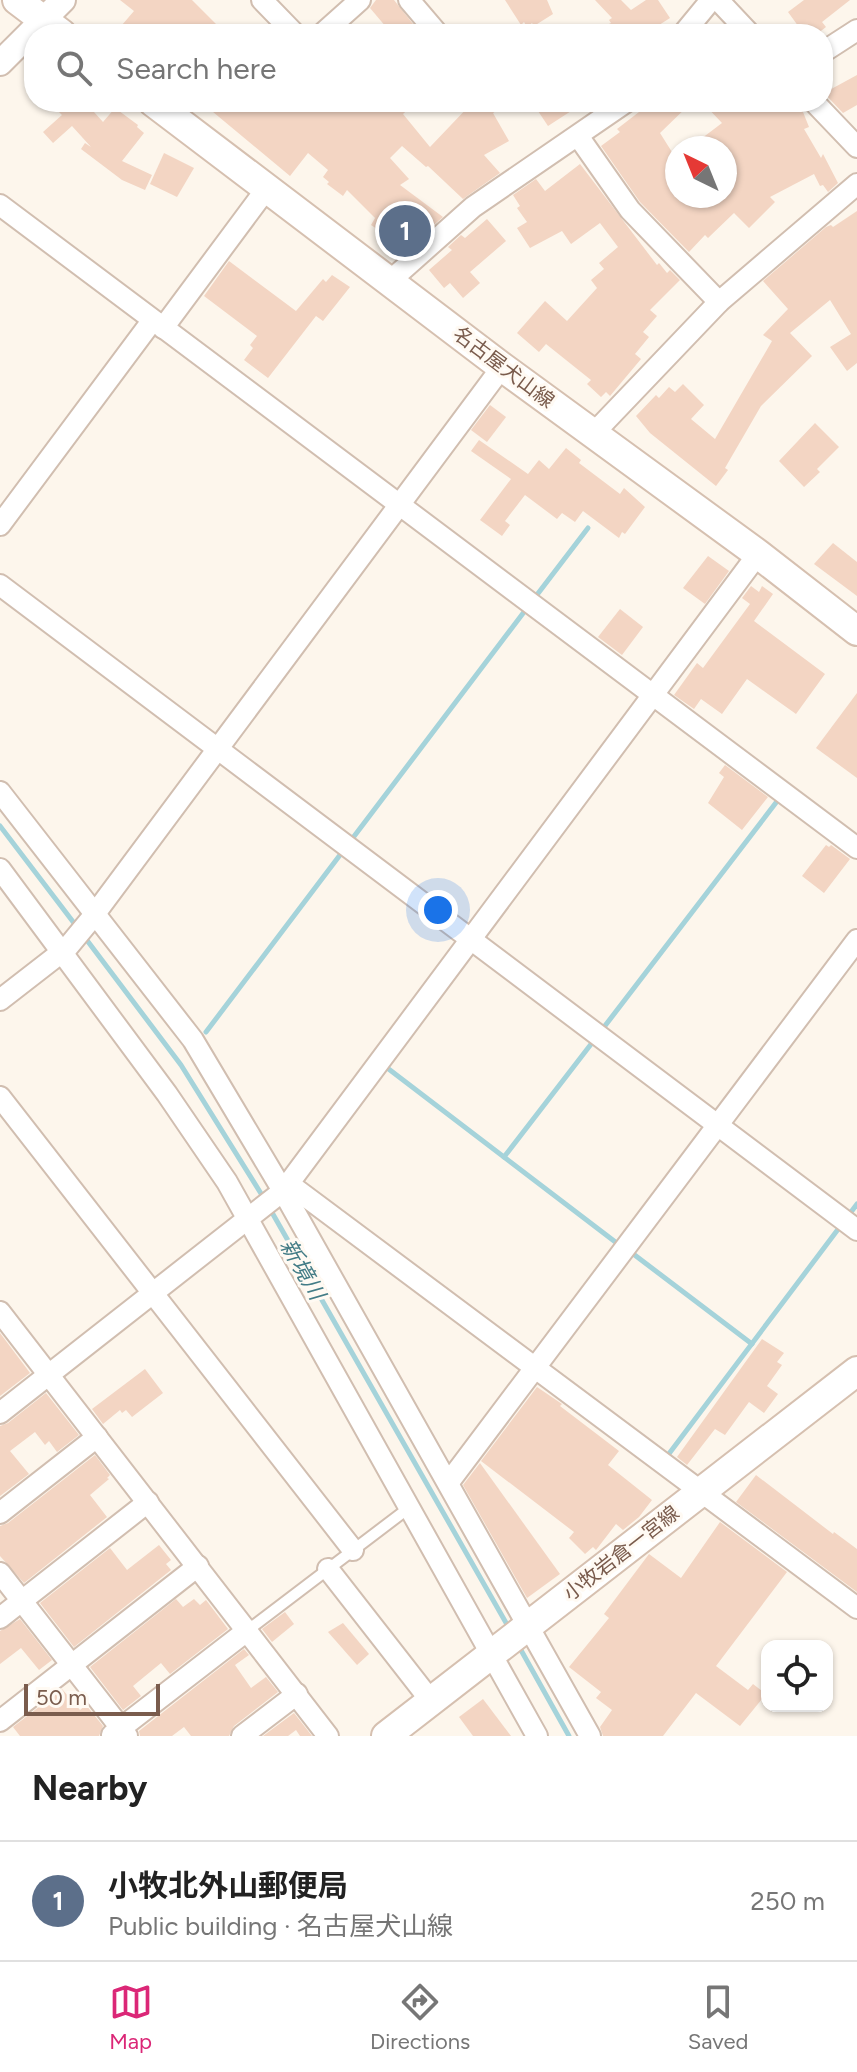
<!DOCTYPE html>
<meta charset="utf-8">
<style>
:root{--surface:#fff;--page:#f6f6f6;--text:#222;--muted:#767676;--line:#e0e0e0;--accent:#db2777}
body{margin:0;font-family:Figtree,"Noto Sans JP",sans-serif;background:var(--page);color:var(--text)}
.controls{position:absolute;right:24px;bottom:24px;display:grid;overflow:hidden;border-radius:16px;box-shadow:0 2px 6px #0004}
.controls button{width:72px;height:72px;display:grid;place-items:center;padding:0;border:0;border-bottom:2px solid var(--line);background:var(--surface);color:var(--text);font:40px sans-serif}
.compass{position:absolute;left:665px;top:136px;width:72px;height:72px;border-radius:50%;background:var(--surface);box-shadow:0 2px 6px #0004;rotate:317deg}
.scale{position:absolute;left:24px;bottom:20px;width:136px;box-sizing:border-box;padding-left:8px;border:4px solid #7a5c4d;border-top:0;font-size:22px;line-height:28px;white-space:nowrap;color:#7a5c4d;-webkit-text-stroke:6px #fffaf3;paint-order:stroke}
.you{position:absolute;left:438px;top:910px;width:28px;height:28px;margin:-20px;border:6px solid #fff;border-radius:50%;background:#1a73e8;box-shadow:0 0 0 12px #1a73e833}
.badge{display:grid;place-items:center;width:52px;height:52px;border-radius:50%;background:var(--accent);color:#fff;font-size:26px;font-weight:700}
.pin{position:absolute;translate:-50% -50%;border:4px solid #fff;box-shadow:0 2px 8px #0006}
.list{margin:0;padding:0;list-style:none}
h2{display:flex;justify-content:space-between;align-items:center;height:104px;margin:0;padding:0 32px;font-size:34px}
h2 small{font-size:26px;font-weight:400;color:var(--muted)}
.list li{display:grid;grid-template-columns:52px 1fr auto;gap:24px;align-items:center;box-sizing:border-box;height:120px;padding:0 32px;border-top:2px solid var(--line)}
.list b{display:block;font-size:30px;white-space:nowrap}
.list p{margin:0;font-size:26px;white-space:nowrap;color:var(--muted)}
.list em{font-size:26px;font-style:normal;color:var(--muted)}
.icon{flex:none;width:44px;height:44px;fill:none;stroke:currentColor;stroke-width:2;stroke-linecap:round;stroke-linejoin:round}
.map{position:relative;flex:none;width:857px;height:1736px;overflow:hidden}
.search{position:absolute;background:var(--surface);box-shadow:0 2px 6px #0004;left:24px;right:24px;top:24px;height:88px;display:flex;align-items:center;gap:20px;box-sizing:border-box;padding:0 28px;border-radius:32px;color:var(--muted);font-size:30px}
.sheet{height:224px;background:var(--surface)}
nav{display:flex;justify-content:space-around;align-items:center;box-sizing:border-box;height:112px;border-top:2px solid var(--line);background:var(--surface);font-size:22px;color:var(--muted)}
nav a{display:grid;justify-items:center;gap:4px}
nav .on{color:var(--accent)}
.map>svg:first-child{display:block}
</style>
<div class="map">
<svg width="857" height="1736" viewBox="0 0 857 1736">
<rect width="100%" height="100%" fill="#fdf6ec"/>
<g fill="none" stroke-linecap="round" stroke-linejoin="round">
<g stroke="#a5d3da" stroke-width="5">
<path d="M533,600L588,528"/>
<path d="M0,826L77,927"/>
<path d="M349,843L527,608"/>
<path d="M83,935L181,1065L265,1200"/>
<path d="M601,1031L778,800"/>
<path d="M206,1032L343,851"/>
<path d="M386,1067L618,1244"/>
<path d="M504,1157L595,1039"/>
<path d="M270,1209L509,1628"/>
<path d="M848,1216L857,1204"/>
<path d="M632,1253L752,1344"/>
<path d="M665,1459L842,1224"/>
<path d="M517,1643L569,1736"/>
</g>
</g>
<g fill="#f3d5c3">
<path d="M120,0H192L226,34H133L122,25L134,11Z"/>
<path d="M376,0H394L421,34H392L370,8Z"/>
<path d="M505,0H547L553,14L534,26L532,23L527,27L524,22L521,25Z"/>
<path d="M595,0H621L631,10L646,0H658L670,18L645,34H588L611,23L609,20L612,18Z"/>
<path d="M804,0H850L822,22L826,27L817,34H804L788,12Z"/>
<path d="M857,75V105L843,113L824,93Z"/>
<path d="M64,102H85L103,122L115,108L138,125L137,127L144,133L122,161L152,175L145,190L122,180L81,149L85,143L91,147L72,126L53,143L43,132L62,115L56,109Z"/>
<path d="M201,102H416L403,114L430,147L470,105L476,102H511L493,113L509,141L484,155L500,173L463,199L428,166L426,167L402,146L390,158L409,179L400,185L443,217L399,255L375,237L380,231L371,225L375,218L347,190L343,196L327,184L329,182L323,177L328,170L308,153L290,176Z"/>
<path d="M532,102H585L548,126Z"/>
<path d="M645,102H692L660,133L677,160V196H725V148H689L722,123L702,102H799L809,127L804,129L821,158L823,154L838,183L828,192L823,185L820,186L814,174L770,197L775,202L749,228L734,213L708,238L705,235L689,252L640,202L601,146L620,132L617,129L639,112L636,110Z"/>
<path d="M164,153L194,168L177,197L150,184Z"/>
<path d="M580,164L657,265L659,263L667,273L670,270L680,280L650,310L657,316L643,332L649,337L635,354L641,359L610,396L606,392L601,397L587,384L591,380L546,344L539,352L517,333L545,301L567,321L597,288L591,280L604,269L599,263L618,247L600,223L571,244L562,231L530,248L517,228L527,222L517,208L520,206L513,195L536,179L545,191Z"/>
<path d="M857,211V363L847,371L830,347L851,334L830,300L790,333L812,356L761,406L725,468L728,470L716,486L650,433L636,416L656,395L659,398L669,387L675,392L683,384L704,405L691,419L715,439L772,341L763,335L788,309L763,281L826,227L831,225L833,227Z"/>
<path d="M487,219L506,241L470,272L480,283L463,298L450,283L444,288L429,270L452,250L448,247L461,235L465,238Z"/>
<path d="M229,261L296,311L323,279L326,282L332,275L350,287L323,321L316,316L268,378L244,360L253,348L250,345L257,336L204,296Z"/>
<path d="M490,405L506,417L487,442L471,430Z"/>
<path d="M815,423L839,447L817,469L820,472L804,487L779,461Z"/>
<path d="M479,440L528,474L539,460L549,469L566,448L581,460L579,463L620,494L624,488L645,507L625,534L622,532L619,538L583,511L575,522L562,513L557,519L525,495L505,521L510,525L502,536L480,520L511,479L471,451Z"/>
<path d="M833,543L857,562V596L814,564Z"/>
<path d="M708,556L729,571L705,604L683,588Z"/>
<path d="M751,586L759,592L762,586L773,594L754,621L825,674L796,714L747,679L722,714L701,699L694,709L674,695L697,663L703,668L750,604L742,598Z"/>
<path d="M620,609L643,627L622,655L598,637Z"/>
<path d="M857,693V778L816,748Z"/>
<path d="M725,765L768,797L742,830L708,803L724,777L719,773Z"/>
<path d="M826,845L829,847L831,845L850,859L824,893L802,876Z"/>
<path d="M0,1333L30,1373L0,1396Z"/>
<path d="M762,1339L784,1353L777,1362L782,1365L767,1386L778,1394L764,1413L749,1402L725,1435L715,1429L687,1465L677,1457Z"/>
<path d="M145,1369L163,1393L132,1417L126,1410L122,1413L120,1410L103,1424L92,1409Z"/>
<path d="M537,1387L562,1404L560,1406L619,1451L608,1465L652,1500L639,1517L623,1530L616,1524L596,1550L593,1547L585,1554L569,1538L574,1532L481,1461Z"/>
<path d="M46,1393L79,1435L57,1452L49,1441L45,1445L35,1432L10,1451L29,1474L0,1496V1426L8,1423Z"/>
<path d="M95,1455L110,1475L107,1478L109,1479L90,1495L107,1517L24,1583L0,1556V1526L8,1523Z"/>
<path d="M480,1463L560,1574L527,1598L463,1485Z"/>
<path d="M756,1475L833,1534L834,1532L857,1549V1592L736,1502Z"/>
<path d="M720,1522L787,1572L716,1666L748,1690L753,1684L766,1694L740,1726L696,1693L663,1736H603L600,1727L612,1710L596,1698L601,1692L569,1667L609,1618L604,1614L649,1554L681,1578Z"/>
<path d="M159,1545L171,1560L166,1564L171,1570L74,1647L40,1603L110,1548L127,1570Z"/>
<path d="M176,1599L183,1607L194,1599L200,1605L206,1600L228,1629L170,1674L161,1663L133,1686L141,1696L123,1710L90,1667Z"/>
<path d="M285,1612L294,1624L272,1642L262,1629Z"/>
<path d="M20,1619L52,1660L39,1670L21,1648L0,1664V1631Z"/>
<path d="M343,1623L369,1654L357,1665L328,1632Z"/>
<path d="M244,1649L249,1655L235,1665L251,1688L266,1677L278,1692L234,1726L229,1736H191L184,1727L172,1736H140L139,1731Z"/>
<path d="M62,1689L80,1710L86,1705L103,1726L99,1736H20L13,1727Z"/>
<path d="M483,1699L511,1736H473L459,1717Z"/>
<path d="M294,1713L312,1736H300L296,1730L288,1736H263Z"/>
</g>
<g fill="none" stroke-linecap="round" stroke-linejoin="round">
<g stroke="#d1beb0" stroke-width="14">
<path id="service" d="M248,1630L410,1507"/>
</g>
<g stroke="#d1beb0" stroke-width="24">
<g id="minor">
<path d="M262,0L295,34"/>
<path d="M409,0L438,34"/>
<path d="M718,0L750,34"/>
<path d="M322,34L360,0"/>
<path d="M683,34L711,0"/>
<path d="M823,52L857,30"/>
<path d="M814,102L857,147"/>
<path d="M578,136L630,210L719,302"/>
<path d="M0,205L857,848"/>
<path d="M391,280L473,207L626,102"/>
<path d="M163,328L267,188"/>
<path d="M593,434L719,302L857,184"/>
<path d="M0,525L152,321"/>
<path d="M0,585L857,1230"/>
<path d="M0,792L193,1040L283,1191L590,1736"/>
<path d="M0,869L167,1094L227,1182L537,1736"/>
<path d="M0,1000L67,948L91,919L502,367"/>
<path d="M0,1097L353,1550"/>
<path d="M289,1184L857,1608"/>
<path d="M0,1312L328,1736"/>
<path d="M0,1413L283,1191L758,554"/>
<path d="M449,1482L857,940"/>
<path d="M0,1513L97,1437"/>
<path d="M328,1569L431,1701"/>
<path d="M0,1573L127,1736"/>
<path d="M0,1618L148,1502"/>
<path d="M0,1721L198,1566"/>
<path d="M112,1735L248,1630"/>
<path d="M242,1736L297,1694"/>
</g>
</g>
<g stroke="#d1beb0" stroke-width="28">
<path id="tertiary" d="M0,63L63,0"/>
</g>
<g stroke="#d6c0b0" stroke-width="32">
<g id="secondary">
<path d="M17,0L62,34"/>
<path d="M153,102L502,367L758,554L857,631"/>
<path d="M386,1736L857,1371"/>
</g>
</g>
<use href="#service" stroke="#fff" stroke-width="10"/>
<use href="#minor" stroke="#fff" stroke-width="20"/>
<use href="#tertiary" stroke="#fff" stroke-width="24"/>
<use href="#secondary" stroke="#fff" stroke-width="28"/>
</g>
<g text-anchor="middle" stroke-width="6" stroke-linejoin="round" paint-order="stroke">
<g font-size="20" fill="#7a5c4d" stroke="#fffaf3">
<text transform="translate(504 367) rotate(37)" y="7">名古屋犬山線</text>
<text transform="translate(621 1553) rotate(-38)" y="7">小牧岩倉一宮線</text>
</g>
<g font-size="22" font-style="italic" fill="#437c86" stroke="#fffaf3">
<text transform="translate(303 1269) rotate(60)" y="8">新境川</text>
</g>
</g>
</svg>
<div class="controls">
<button><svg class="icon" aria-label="locate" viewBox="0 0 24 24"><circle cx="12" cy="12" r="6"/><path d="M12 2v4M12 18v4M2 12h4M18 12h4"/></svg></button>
</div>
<svg class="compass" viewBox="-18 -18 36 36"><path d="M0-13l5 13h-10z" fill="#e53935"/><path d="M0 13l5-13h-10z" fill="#767676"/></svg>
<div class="scale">50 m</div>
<div class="you"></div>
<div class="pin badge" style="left:405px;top:231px;background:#5c6f8a">1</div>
<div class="search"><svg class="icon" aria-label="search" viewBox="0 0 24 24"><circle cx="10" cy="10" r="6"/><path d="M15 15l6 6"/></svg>Search here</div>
</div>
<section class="sheet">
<h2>Nearby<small></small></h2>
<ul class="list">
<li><span class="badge" style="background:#5c6f8a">1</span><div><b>小牧北外山郵便局</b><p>Public building · 名古屋犬山線</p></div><em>250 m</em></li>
</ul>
</section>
<nav>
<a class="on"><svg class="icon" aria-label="map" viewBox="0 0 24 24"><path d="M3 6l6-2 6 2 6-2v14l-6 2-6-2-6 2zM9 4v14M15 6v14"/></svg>Map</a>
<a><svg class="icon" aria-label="directions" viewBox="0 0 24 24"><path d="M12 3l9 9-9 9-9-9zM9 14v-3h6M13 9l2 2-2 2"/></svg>Directions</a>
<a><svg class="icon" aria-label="saved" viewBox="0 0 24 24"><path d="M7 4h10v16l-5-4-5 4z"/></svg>Saved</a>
</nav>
